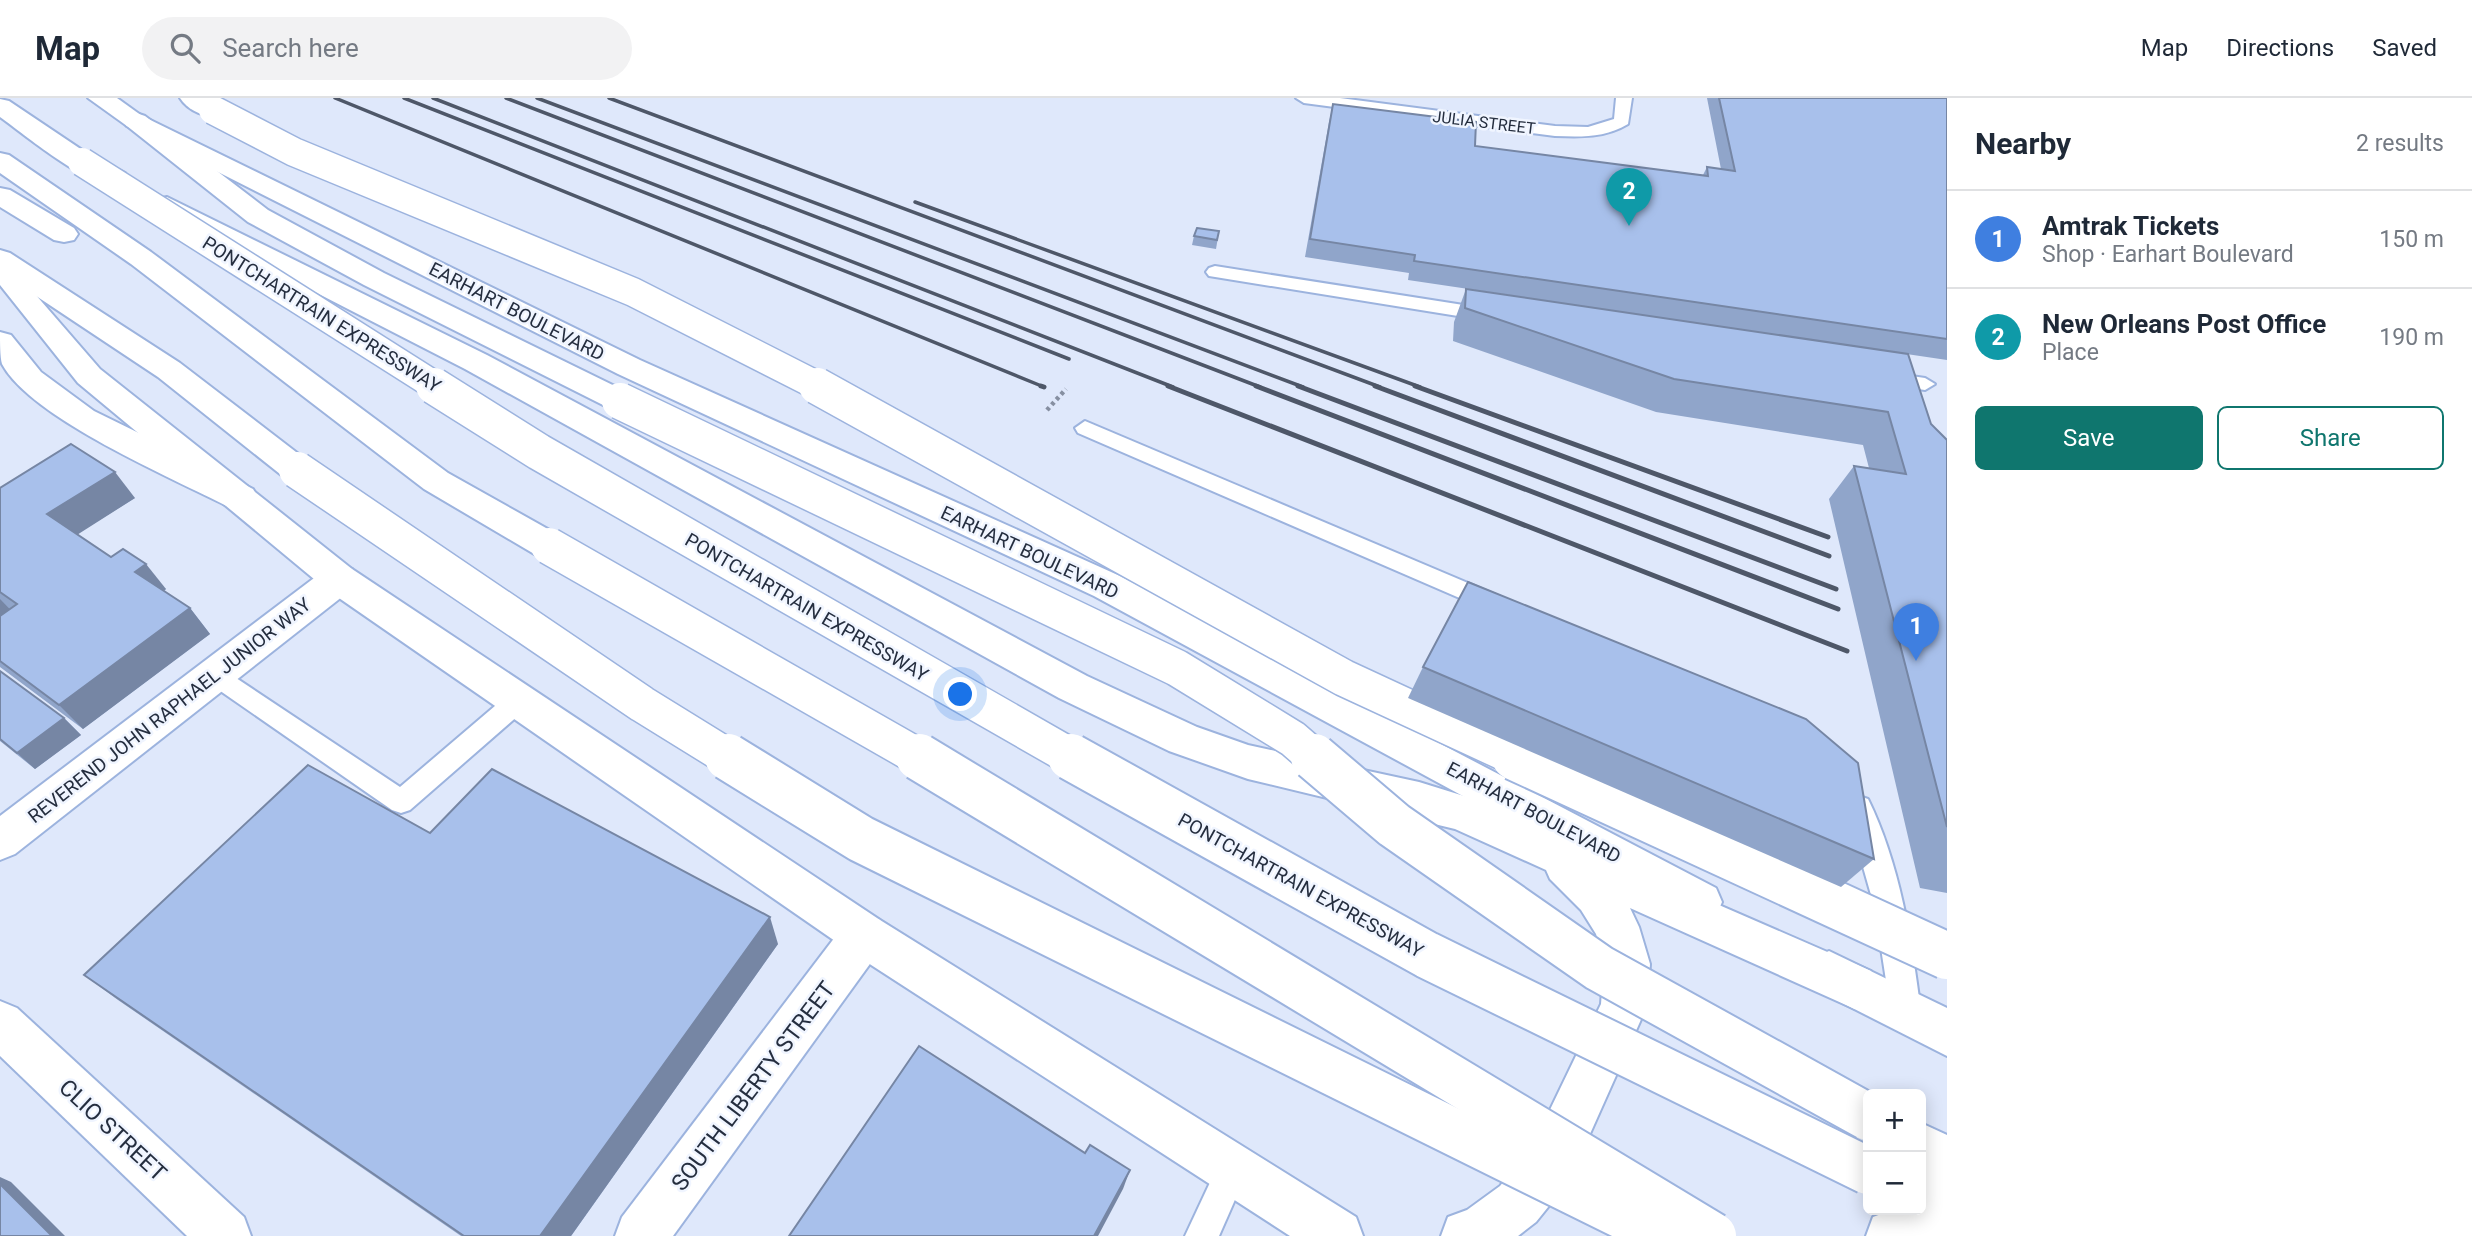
<!DOCTYPE html>
<meta charset="utf-8">
<style>
:root{--surface:#fff;--page:#f2f2f3;--text:#1f2937;--muted:#747a83;--line:#e0e1e3;--accent:#0f766e}
body{margin:0;font-family:Roboto,sans-serif;background:var(--page);color:var(--text)}
.controls{position:absolute;right:21px;bottom:21px;display:grid;overflow:hidden;border-radius:10px;box-shadow:0 4px 18px #0003}
.controls button{width:63px;height:63px;display:grid;place-items:center;padding:0;border:0;border-bottom:2px solid var(--line);background:var(--surface);color:var(--text);font:35px sans-serif}
.you{position:absolute;left:961px;top:597px;width:24px;height:24px;margin:-18px;border:5px solid #fff;border-radius:50%;background:#1a73e8;box-shadow:0 0 0 10px #1a73e833}
.badge{display:grid;place-items:center;width:46px;height:46px;border-radius:50%;background:var(--accent);color:#fff;font-size:23px;font-weight:700}
.pin{position:absolute;translate:-50% -58px;filter:drop-shadow(0 2px 4px #0008)}
.pin::after{content:'';position:absolute;top:37px;width:24px;height:21px;background:inherit;clip-path:polygon(0 0,100% 0,50% 100%)}
.list{margin:0;padding:0;list-style:none}
h2{display:flex;justify-content:space-between;align-items:center;height:91px;margin:0;padding:0 28px;font-size:30px}
h2 small{font-size:23px;font-weight:400;color:var(--muted)}
.list li{display:grid;grid-template-columns:46px 1fr auto;gap:21px;align-items:center;box-sizing:border-box;height:98px;padding:0 28px;border-top:2px solid var(--line)}
.list b{display:block;font-size:26px;white-space:nowrap}
.list p{margin:0;font-size:23px;white-space:nowrap;color:var(--muted)}
.list em{font-size:23px;font-style:normal;color:var(--muted)}
.actions{display:flex;gap:14px;padding:21px 28px}
.actions a{flex:1;padding:16px 0;border:2px solid var(--accent);border-radius:10px;text-align:center;font-size:24px;color:var(--accent)}
.actions .main{background:var(--accent);color:#fff}
.icon{flex:none;width:38px;height:38px;fill:none;stroke:currentColor;stroke-width:2;stroke-linecap:round;stroke-linejoin:round}
.map{position:relative;flex:none;width:1947px;height:1138px;overflow:hidden}
header{display:flex;align-items:center;gap:42px;box-sizing:border-box;height:98px;padding:0 35px;background:var(--surface);border-bottom:2px solid var(--line)}
header strong{font-size:33px}
nav{display:flex;gap:38px;margin-inline-start:auto;font-size:24px}
.search{width:490px;height:63px;background:var(--page);display:flex;align-items:center;gap:18px;box-sizing:border-box;padding:0 24px;border-radius:38px;color:var(--muted);font-size:26px}
main{display:flex}
aside{flex:1;background:var(--surface)}
.map>svg:first-child{display:block}
</style>
<header>
<strong>Map</strong>
<div class="search"><svg class="icon" aria-label="search" viewBox="0 0 24 24"><circle cx="10" cy="10" r="6"/><path d="M15 15l6 6"/></svg>Search here</div>
<nav><a>Map</a><a>Directions</a><a>Saved</a></nav>
</header>
<main>
<div class="map">
<svg width="1947" height="1138" viewBox="0 0 1947 1138">
<rect width="100%" height="100%" fill="#dfe8fb"/>
<g fill="none" stroke-linecap="round" stroke-linejoin="round">
<g stroke="#9cb3de" stroke-width="4">
<g id="lane">
<path d="M1296,0H1340L1555,28L1588,29L1614,21L1616,0H1632L1628,26C1605,40 1581,39 1555,38L1304,5Z"/>
<path d="M1215,168L1489,211L1499,217L1489,223L1209,178L1206,174L1209,170Z"/>
<path d="M1884,274L1925,280L1935,286L1925,292L1877,285L1874,280Z"/>
<path d="M1085,323L1501,499L1505,505L1501,511L1493,514L1485,511L1078,335L1075,330Z"/>
<path d="M215,566L400,689L509,596L518,593L527,596L531,603L527,610L410,712L401,715L392,712L206,583L203,576L206,569Z"/>
<path d="M1859,698L1868,701C1900,766 1912,844 1921,915L1917,925L1906,929L1895,925L1891,915L1875,811L1846,709L1850,701Z"/>
<path d="M1232,1056L1243,1061L1248,1072L1219,1138H1185L1221,1061Z"/>
</g>
</g>
<g stroke="#9cb3de" stroke-width="4">
<g id="street">
<path d="M339,467L352,471L357,481L352,491L15,756L0,762V718L326,471Z"/>
<path d="M864,816L880,822L887,837L880,852L673,1138H615L622,1119L848,822Z"/>
<path d="M0,903L17,910L244,1119L251,1138H187L0,958Z"/>
</g>
</g>
<g stroke="#9cb3de" stroke-width="4">
<g id="secondary">
<path d="M136,15L640,262L1120,478L1716,790L1722,804L1716,818L1700,824L1684,818L1094,498L618,276L127,28L123,23L127,18Z"/>
<path d="M0,156L10,159L35,196L100,271L352,471L880,822L1356,1119L1363,1138H1290L848,852L326,491L78,285L0,187Z"/>
<path d="M1829,853L1947,910V958L1813,890L1806,875L1813,860Z"/>
<path d="M1947,1097V1138H1866L1873,1119L1892,1112H1921V1104Z"/>
</g>
</g>
<g stroke="#9cb3de" stroke-width="4">
<path id="primary" d="M88,0H117L149,23L145,28H127Z"/>
</g>
<g stroke="#9cb3de" stroke-width="4">
<g id="highway">
<path d="M180,0H210L225,12L222,17C207,21 188,13 180,0Z"/>
<path d="M0,1L9,3L91,58L125,75L129,81L125,87C93,95 27,38 0,19Z"/>
<path d="M136,15L145,18L268,112L384,175L631,296L636,303L631,310L620,313L609,310L364,187L248,124L127,28L123,23L127,18Z"/>
<path d="M0,55L9,57L151,154L448,375L562,439L567,448L562,457L549,461L536,457L424,391L131,166L0,75Z"/>
<path d="M0,90L10,92L74,130L78,136L74,142L64,144L54,142L0,109Z"/>
<path d="M167,99L487,257L1087,578L1197,629L1248,647L1419,684L1480,703L1871,873L1878,889L1871,905L1855,911L1630,810L1639,829L1650,866L1647,908L1569,1083L1536,1124L1518,1138H1441L1448,1119L1467,1112L1500,1088L1533,1047L1601,906L1604,866L1596,836L1581,812L1550,781L1546,772L1455,731L1248,681L1169,653L1059,600L465,271L157,113L153,107L157,101Z"/>
<path d="M0,152L10,155L180,265L309,364L314,372L309,380L297,384L285,380L158,279L0,174Z"/>
<path d="M0,234L11,237L41,274L94,313L253,391L258,400L253,409L241,412L229,409C172,380 31,320 2,266C0,259 0,244 0,234Z"/>
<path d="M1921,1025L1947,1037V1137L1903,1116L1901,1112H1921Z"/>
</g>
</g>
<path stroke="#868fa1" stroke-width="4.5" stroke-dasharray="3.5 3.5" stroke-linecap="butt" d="M1047,312L1066,291"/>
<use href="#lane" fill="#fff" fill-rule="evenodd"/>
<use href="#street" fill="#fff" fill-rule="evenodd"/>
<use href="#secondary" fill="#fff" fill-rule="evenodd"/>
<use href="#primary" fill="#fff" fill-rule="evenodd"/>
<use href="#highway" fill="#fff" fill-rule="evenodd"/>
<g stroke="#4e5768" stroke-width="3.5">
<path d="M335,0L1044,289"/>
<path d="M404,0L1069,261"/>
<path d="M433,0L1173,289"/>
<path d="M506,0L1260,289"/>
<path d="M537,0L1303,289"/>
<path d="M609,0L1380,289"/>
<path d="M915,104L1420,289"/>
</g>
<g stroke="#4e5768" stroke-width="5">
<path d="M1041,288L1044,289"/>
<path d="M1168,288L1847,553"/>
<path d="M1256,288L1838,511"/>
<path d="M1298,288L1836,491"/>
<path d="M1375,288L1829,458"/>
<path d="M1415,288L1828,439"/>
</g>
<g stroke="#9cb3de" stroke-width="31" stroke-linecap="butt">
<g id="highway-bridge-far2">
<path d="M213,12L294,54L633,194L820,289"/>
<path d="M82,64L437,289"/>
</g>
</g>
<g stroke="#9cb3de" stroke-width="39" stroke-linecap="butt">
<g id="highway-bridge-far1">
<path d="M434,288L539,354L1075,661"/>
<path d="M817,288L1344,580L1519,661"/>
<path d="M620,303L1177,570L1293,641L1316,661"/>
<path d="M297,372L642,606L731,661"/>
<path d="M549,448L922,661"/>
</g>
</g>
<g stroke="#9cb3de" stroke-width="50" stroke-linecap="butt">
<g id="highway-bridge">
<path d="M728,659L861,741L1664,1138"/>
<path d="M919,659L1713,1138"/>
<path d="M1071,659L1427,857L1868,1073"/>
<path d="M1314,659L1394,727L1599,870L1868,1019"/>
<path d="M1515,659L1947,858"/>
</g>
</g>
<use href="#highway-bridge-far2" stroke="#fff" stroke-width="28"/>
<use href="#highway-bridge-far1" stroke="#fff" stroke-width="36"/>
<use href="#highway-bridge" stroke="#fff" stroke-width="46"/>
</g>
<g fill="#90a5ca">
<path d="M1707,0H1947V262L1408,182L1409,175L1305,159L1329,24L1333,6L1475,48L1703,77L1707,69L1721,71Z"/>
<path d="M1219,133L1216,151L1192,147L1194,138Z"/>
<path d="M1466,191L1931,326L1947,342V795L1920,790L1829,401L1854,368L1869,370L1863,347L1656,314L1453,243L1454,224Z"/>
<path d="M0,390L135,400L77,436L111,459L166,491L164,493L190,510L210,536L83,631L0,569Z"/>
<path d="M1423,569L1874,761L1841,789L1408,600Z"/>
<path d="M0,573L64,620L81,637L35,671L0,643Z"/>
<path d="M430,735L778,846L571,1138H461L118,902L84,877Z"/>
</g>
<g fill="#7686a4">
<path d="M115,374L135,400L69,442L47,416Z"/>
<path d="M146,466L166,491L155,499L135,474Z"/>
<path d="M0,501L27,529L0,548Z"/>
<path d="M190,510L210,536L83,631L59,607Z"/>
<path d="M64,620L81,637L35,671L17,655Z"/>
<path d="M770,819L778,846L571,1138H540Z"/>
<path d="M1130,1072L1123,1091L1098,1138H1094Z"/>
<path d="M0,1079L11,1084L65,1138H52L0,1086Z"/>
</g>
<g fill="#a8c0eb" stroke="#7686a4" stroke-width="2">
<path d="M1719,0H1947V241L1414,163L1415,157L1310,141L1333,6L1476,24L1475,48L1708,78L1707,69L1735,73Z"/>
<path d="M1197,130L1219,133L1217,142L1194,138Z"/>
<path d="M1466,191L1908,256L1931,326L1947,342V729L1854,368L1906,376L1888,314L1674,281L1465,210Z"/>
<path d="M71,346L115,374L47,416L111,459L123,451L146,466L135,474L190,510L59,607L0,563V518L17,506L0,494V390Z"/>
<path d="M1468,484L1806,621L1858,665L1874,761L1423,569Z"/>
<path d="M0,573L64,620L17,655L0,641Z"/>
<path d="M308,667L430,735L492,671L770,819L540,1138H464L84,877Z"/>
<path d="M919,948L1085,1055L1090,1047L1130,1072L1094,1138H789Z"/>
<path d="M0,1086L52,1138H0Z"/>
</g>
<g text-anchor="middle" stroke-width="5" stroke-linejoin="round" paint-order="stroke">
<g font-size="16" fill="#252e3f" stroke="#f0f5ff">
<text transform="translate(1484 24) rotate(7)" y="6">JULIA STREET</text>
</g>
<g font-size="19" fill="#252e3f" stroke="#f0f5ff">
<text transform="translate(517 213) rotate(27)" y="7">EARHART BOULEVARD</text>
<text transform="translate(322 216) rotate(32)" y="7">PONTCHARTRAIN EXPRESSWAY</text>
<text transform="translate(1030 454) rotate(25)" y="7">EARHART BOULEVARD</text>
<text transform="translate(807 509) rotate(30)" y="7">PONTCHARTRAIN EXPRESSWAY</text>
<text transform="translate(169 612) rotate(-38)" y="7">REVEREND JOHN RAPHAEL JUNIOR WAY</text>
<text transform="translate(1534 714) rotate(28)" y="7">EARHART BOULEVARD</text>
<text transform="translate(1301 787) rotate(29)" y="7">PONTCHARTRAIN EXPRESSWAY</text>
</g>
<g font-size="23" fill="#252e3f" stroke="#f0f5ff">
<text transform="translate(753 988) rotate(-53)" y="8">SOUTH LIBERTY STREET</text>
<text transform="translate(113 1032) rotate(43)" y="8">CLIO STREET</text>
</g>
</g>
</svg>
<div class="controls">
<button>+</button>
<button>−</button>
</div>
<div class="you"></div>
<div class="pin badge" style="left:1916px;top:563px;background:#3f7fe0">1</div>
<div class="pin badge" style="left:1629px;top:128px;background:#0f9aa8">2</div>
</div>
<aside>
<h2>Nearby<small>2 results</small></h2>
<ul class="list">
<li><span class="badge" style="background:#3f7fe0">1</span><div><b>Amtrak Tickets</b><p>Shop · Earhart Boulevard</p></div><em>150 m</em></li>
<li><span class="badge" style="background:#0f9aa8">2</span><div><b>New Orleans Post Office</b><p>Place</p></div><em>190 m</em></li>
</ul>
<div class="actions"><a class="main">Save</a><a>Share</a></div>
</aside>
</main>
